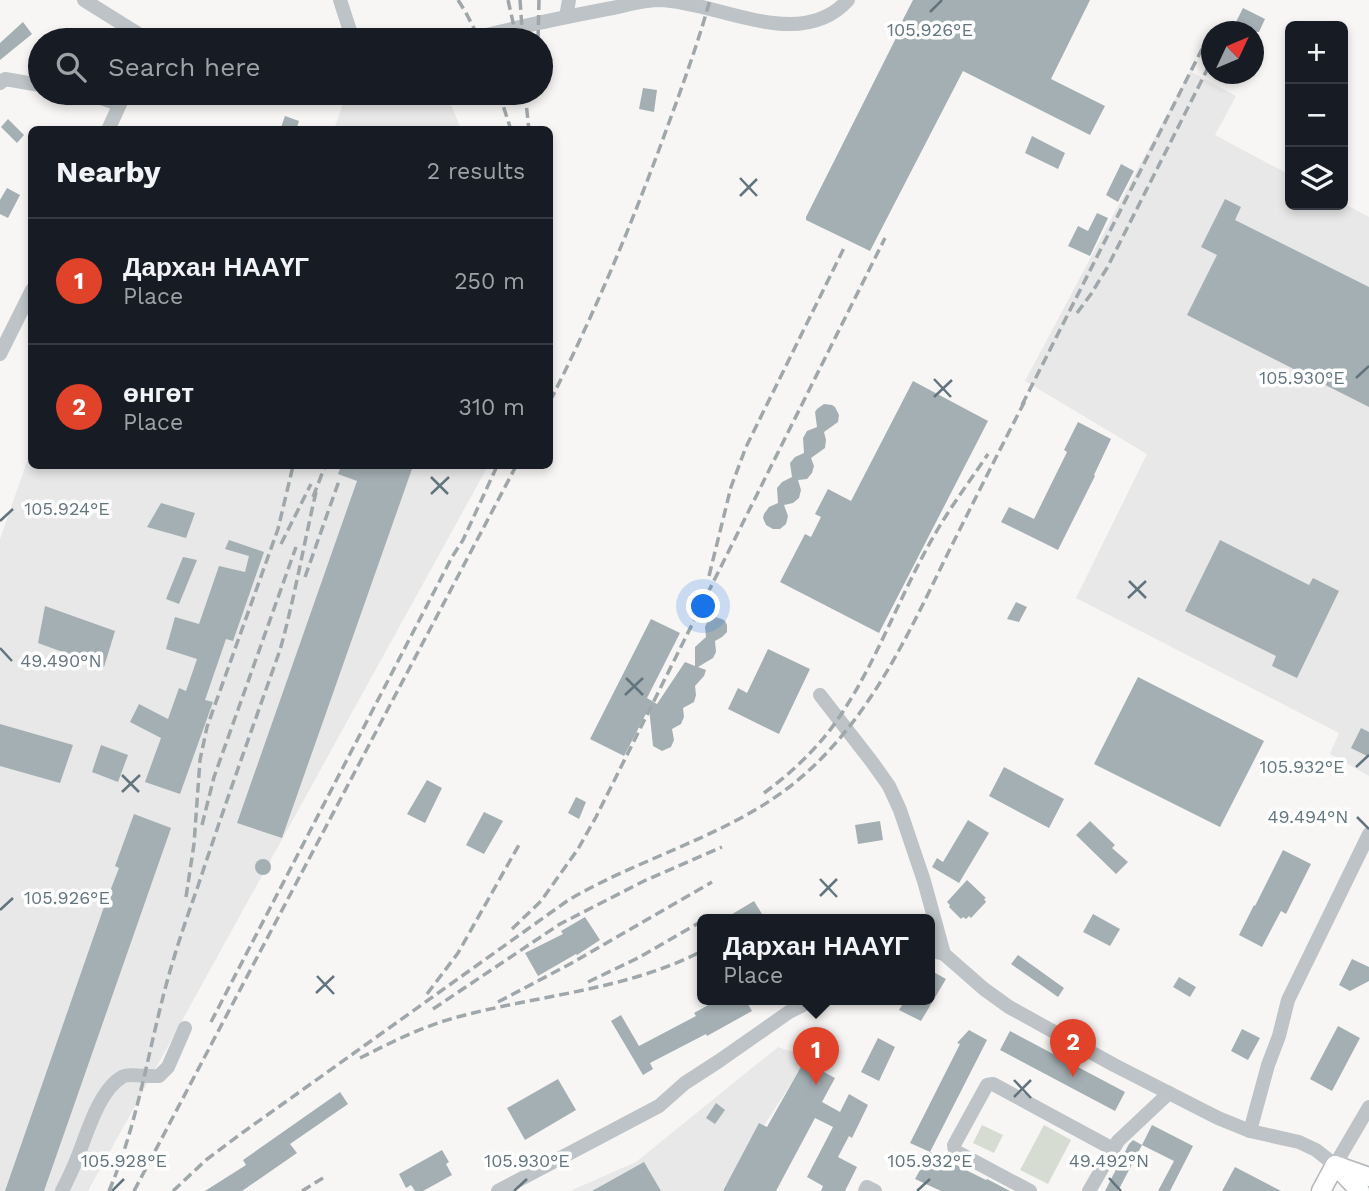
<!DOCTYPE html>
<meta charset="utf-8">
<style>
:root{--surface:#171b24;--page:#242831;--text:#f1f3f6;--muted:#9ea1a6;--line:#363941;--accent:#e0422a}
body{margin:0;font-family:"Work Sans",sans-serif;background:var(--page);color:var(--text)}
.controls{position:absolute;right:21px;top:21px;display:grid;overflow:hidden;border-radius:10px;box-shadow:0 4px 10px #0003}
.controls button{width:63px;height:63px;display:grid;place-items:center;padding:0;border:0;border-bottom:2px solid var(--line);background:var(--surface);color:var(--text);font:35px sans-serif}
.compass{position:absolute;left:1201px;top:21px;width:63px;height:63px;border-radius:50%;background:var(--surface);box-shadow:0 4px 10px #0003;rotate:46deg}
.you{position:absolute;left:704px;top:607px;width:24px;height:24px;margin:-18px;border:5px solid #fff;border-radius:50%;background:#1a73e8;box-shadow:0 0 0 10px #1a73e833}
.badge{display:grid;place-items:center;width:46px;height:46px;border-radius:50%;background:var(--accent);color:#fff;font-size:23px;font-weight:700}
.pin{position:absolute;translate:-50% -58px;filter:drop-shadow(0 2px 4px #0008)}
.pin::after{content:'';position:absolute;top:37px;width:24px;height:21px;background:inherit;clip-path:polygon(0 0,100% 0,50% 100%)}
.popup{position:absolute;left:697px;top:914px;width:238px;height:91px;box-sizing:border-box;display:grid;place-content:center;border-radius:10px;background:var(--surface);filter:drop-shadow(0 2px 5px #0005);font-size:23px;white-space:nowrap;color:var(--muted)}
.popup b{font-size:26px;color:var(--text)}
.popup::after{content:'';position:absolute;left:50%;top:100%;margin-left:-14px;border:14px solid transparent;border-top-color:var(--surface)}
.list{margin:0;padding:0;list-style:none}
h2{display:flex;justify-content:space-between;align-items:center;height:91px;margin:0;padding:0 28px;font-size:30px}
h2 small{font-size:23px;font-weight:400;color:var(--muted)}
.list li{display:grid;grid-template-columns:46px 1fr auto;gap:21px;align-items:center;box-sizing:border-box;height:126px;padding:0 28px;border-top:2px solid var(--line)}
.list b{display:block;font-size:26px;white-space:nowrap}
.list p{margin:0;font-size:23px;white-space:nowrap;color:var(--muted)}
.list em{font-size:23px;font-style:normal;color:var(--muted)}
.icon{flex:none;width:38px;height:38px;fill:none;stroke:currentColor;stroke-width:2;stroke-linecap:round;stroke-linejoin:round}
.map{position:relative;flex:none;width:1369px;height:1191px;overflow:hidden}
.search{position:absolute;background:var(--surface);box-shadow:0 4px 10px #0003;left:28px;top:28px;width:525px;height:77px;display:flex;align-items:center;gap:18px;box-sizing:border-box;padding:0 24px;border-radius:38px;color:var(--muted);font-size:26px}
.panel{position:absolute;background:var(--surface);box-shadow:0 4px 10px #0003;left:28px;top:126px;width:525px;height:343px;border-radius:10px}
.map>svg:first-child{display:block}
</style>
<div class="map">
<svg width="1369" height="1191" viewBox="0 0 1369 1191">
<rect width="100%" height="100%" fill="#f7f6f4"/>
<g fill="#e7e8e7">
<path d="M1190,71L1236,96L1215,135L1290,175V205H1343V203L1369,217V776L1330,754L1339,733L1076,598L1147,454L1025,381Z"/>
<path d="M347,93H446L461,129H334Z"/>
<path d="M31,450L32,466H488L88,1191H0V539Z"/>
<path d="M778,1047L808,1057L722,1191H570L636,1162Z"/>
</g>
<g fill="#d7dcd3">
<path d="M982,1125L1003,1135L994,1153L973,1143Z"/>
<path d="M1044,1125L1071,1140L1048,1184L1020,1170Z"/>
</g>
<g fill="#a4afb3">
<path d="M913,0H1090L1051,79L1105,106L1090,135L963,71L870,251L806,220V217L896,38L894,37Z"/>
<path d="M1243,8L1265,19L1259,32H1231Z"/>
<path d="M23,22L32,34L0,60V43Z"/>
<path d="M643,88L657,90L654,112L639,109Z"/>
<path d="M285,116L299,121L296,130H280Z"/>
<path d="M8,119L24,135L17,143L1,127Z"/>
<path d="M1032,136L1065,153L1058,169L1025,153Z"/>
<path d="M1121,164L1134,171L1118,202L1106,195Z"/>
<path d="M7,188L20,195L8,218L0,214V200Z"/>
<path d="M1225,199L1241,207L1235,220L1369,287V407L1187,315L1217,255L1201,247Z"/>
<path d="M1097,213L1108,218L1090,256L1068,246L1078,226L1088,231Z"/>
<path d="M913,381L988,421L879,633L780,582L805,534L811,537L821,517L815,514L828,489L851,501Z"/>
<path d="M824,404L832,405L835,407L839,415L838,422L824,432L826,440L825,448L811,458L814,466L812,473L807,479L798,480L801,490L799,498L793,503L784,505L788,516L786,524L780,529H773L766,525L763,518L764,514L769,507L778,503L777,488L782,482L792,477L790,463L795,457L804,453L803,438L807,431L817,427L815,412L817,409Z"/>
<path d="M1078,422L1111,439L1094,475L1095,476L1058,550L1001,522L1009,507L1034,519L1067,452L1064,450Z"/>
<path d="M341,466H413L282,838L237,823L357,481L338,474Z"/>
<path d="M161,503L195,513L186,538L147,527Z"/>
<path d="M229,540L264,552L233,641L226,639L205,700L213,702L180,794L145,782L161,738L130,722L139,704L168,719L179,688L186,691L197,659L166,649L175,617L199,624L219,566L245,572L249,556L225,549Z"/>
<path d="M1220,540L1309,585L1313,578L1339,591L1297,678L1272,666L1276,656L1185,611Z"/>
<path d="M183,557L197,560L179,604L166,599Z"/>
<path d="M1016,602L1027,607L1019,622L1007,619Z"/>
<path d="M45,606L115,631L104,667L38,643Z"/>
<path d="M715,617L722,619L725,621L727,625V632L722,637L715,641L716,652L713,658L698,667L706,670L704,676L695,686L696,695L694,702L683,708L684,717L681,724L672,729L674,740L671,747L662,751L653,746L649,708L624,756L590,739L651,619L680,633L647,698L657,704L685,662L695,666V647L706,637L705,627L708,620Z"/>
<path d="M768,649L810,669L779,734L728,709L738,688L747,693Z"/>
<path d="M1138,677L1264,741L1220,827L1094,764Z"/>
<path d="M0,724L73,745L60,783L0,766Z"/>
<path d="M1361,728L1369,732V757L1351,748Z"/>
<path d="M101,745L128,755L118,782L92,772Z"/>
<path d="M1004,767L1064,799L1049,828L989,796Z"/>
<path d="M427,780L442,788L425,823L407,814Z"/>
<path d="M576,797L586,802L579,819L568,813Z"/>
<path d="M484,812L503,821L484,854L466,845Z"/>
<path d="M134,814L171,828L44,1191H5L105,904L119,868L115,866Z"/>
<path d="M968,820L989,833L959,883L932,867L937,858L943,862Z"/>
<path d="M880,821L883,840L858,844L855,825Z"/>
<path d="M1090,821L1115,845L1112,848L1128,862L1116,874L1076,835Z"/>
<path d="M1283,850L1311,864L1286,914L1281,911L1262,947L1239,935L1254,905L1255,906Z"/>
<circle cx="263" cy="867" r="8"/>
<path d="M967,880L986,898L984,899L986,902L971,918L969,916L966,919L963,917L961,919L949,907L950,905L947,902Z"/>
<path d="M754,901L765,919H724Z"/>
<path d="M1093,914L1120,929L1110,946L1083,932Z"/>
<path d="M585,917L600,940L577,955L576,954L538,976L525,953L563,934L561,931Z"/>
<path d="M1018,955L1064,988L1058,997L1011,964Z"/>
<path d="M1352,959L1369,967V981L1350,991L1339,985Z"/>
<path d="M930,970L946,979L921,1021L899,1010L906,999H930Z"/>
<path d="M1179,977L1196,987L1190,997L1173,987Z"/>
<path d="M719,999H745L752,1011L707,1036L706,1034L650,1063L653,1069L643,1075L611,1021L621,1015L639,1046L696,1016L694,1013Z"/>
<path d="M1338,1026L1360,1038L1332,1091L1310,1079Z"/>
<path d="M1242,1029L1260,1038L1248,1060L1231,1051Z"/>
<path d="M969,1030L987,1040L930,1152L910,1143L960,1044L957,1043Z"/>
<path d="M1010,1031L1125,1092L1115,1111L1000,1050Z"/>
<path d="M878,1038L895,1047L879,1081L861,1072Z"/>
<path d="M802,1065L810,1070L813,1066L835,1078L822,1102L840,1112L849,1094L868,1105L852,1138L849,1136L838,1157L857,1167L845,1191H821L823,1186L807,1177L833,1127L815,1118L776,1191H723L759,1123L767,1127Z"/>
<path d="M558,1079L576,1110L525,1140L507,1108Z"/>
<path d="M340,1092L348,1104L290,1144L297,1153L242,1191H205L246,1165L243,1160Z"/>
<path d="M716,1103L725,1110L715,1124L706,1118Z"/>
<path d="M1152,1125L1193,1146L1170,1191H1158L1174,1161L1142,1145Z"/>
<path d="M1133,1140L1142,1145L1118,1191H1105L1129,1144Z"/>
<path d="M442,1150L449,1162L446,1164L452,1175L423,1191H415L411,1185L406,1188L399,1174Z"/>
<path d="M930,1152L986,1180L987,1179L1010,1191H941L915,1179Z"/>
<path d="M644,1162L661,1191H592Z"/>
<path d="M1235,1167L1281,1191H1222Z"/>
</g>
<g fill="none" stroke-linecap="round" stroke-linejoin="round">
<g stroke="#b1b7ba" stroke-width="21">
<g id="major">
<path d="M1335,1165L1369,1177"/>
<path d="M1337,1167L1360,1191"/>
<path d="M1321,1191L1335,1165"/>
</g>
</g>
<g stroke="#bdc3c6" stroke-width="14">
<path d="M84,0L148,40"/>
<path d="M340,0L353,40"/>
<path d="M566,17L569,0"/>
<path d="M466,40C513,28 560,18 607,9C624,6 643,0 660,0C719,2 800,53 848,0"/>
<path d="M0,83L5,79L40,85"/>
<path d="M86,93L119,104"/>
<path d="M108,130L125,93"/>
<path d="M0,354L32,290"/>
<path d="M820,695L872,762L889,786L900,810L924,881L944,954"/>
<path d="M930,950L944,954L984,989L1009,1007L1114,1065L1218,1118L1250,1131L1299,1142L1316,1150L1335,1165L1369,1107"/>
<path d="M1250,1131L1268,1065L1279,1036L1288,1000L1369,834"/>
<path d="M62,1191C67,1181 72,1171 76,1161C86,1137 98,1091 122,1077C127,1073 151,1077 159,1076L168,1067L185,1028"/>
<path d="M498,1191L659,1106L685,1083L719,1061L789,1012L815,999"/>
<path d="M865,1191L867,1187L875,1191"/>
<path d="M1030,1191L955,1151L954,1145L987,1085L993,1084L1113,1149"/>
<path d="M1089,1191L1118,1141L1169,1093"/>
</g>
<use href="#major" stroke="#fff" stroke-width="18"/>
<g stroke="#9fa7ab" stroke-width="3.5" stroke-dasharray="10 5" stroke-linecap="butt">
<path d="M458,0L465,11L480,40"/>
<path d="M508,0L517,40"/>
<path d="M520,0L522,28"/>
<path d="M538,40L539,0"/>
<path d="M499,93L511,130"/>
<path d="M525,93L529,130"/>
<path d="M1077,313L1091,294L1107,268L1212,60"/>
<path d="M550,401C592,319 628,233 660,147C678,98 696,50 710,0"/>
<path d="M1022,405L1202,49"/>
<path d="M313,497L325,466"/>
<path d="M281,544L311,484"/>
<path d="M709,576L731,487L746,447L844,248"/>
<path d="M305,577L340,478"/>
<path d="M764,793C794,771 822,744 842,713C879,657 901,592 935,534C951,506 970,481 988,454"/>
<path d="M202,825L214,777L296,547"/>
<path d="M186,897L194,844L200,760L207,727L278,529L293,466"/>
<path d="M512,929L541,901L578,849L596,817L885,238"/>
<path d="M588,982L638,958L702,921"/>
<path d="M427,994L458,953L520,843"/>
<path d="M498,1002L570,964L712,882"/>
<path d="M433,1009L560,924L644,881L722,847"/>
<path d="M211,1022L452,557L463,540L497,466"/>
<path d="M360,1058C390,1043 421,1027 454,1018C536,995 625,991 702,951"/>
<path d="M109,1191C139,1121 149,1044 170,971C178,943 188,914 198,886C224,807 252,729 280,650C295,597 304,542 317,488"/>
<path d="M134,1191L516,466"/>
<path d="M173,1191L206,1160L242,1133L567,901C637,859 722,838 788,788C866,728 906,639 948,553C974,501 1000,449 1027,397"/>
<path d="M302,1191L323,1178"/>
</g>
</g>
<path fill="none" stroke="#62757e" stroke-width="2.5" d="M930,12L942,0M740,178L757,196M740,196L757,179M1356,378L1369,366M934,379L951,397M934,397L952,380M431,477L448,494M431,494L449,477M0,521L13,509M1129,581L1146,598M1128,598L1146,581M0,648L12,661M626,678L643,695M625,695L643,678M1356,767L1369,755M122,775L139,792M122,792L140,775M1357,817L1369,829M820,879L837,897M820,896L837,879M0,910L13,898M317,976L334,994M316,993L334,976M1014,1080L1031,1098M1014,1097L1031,1080M1109,1178L1121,1191M112,1191L124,1179M514,1191L527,1179M917,1191L930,1179"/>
<g font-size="18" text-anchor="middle" fill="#62757e" stroke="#fff" stroke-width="7" stroke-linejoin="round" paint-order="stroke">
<text x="930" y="36">105.926°E</text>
<text x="1302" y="384">105.930°E</text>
<text x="67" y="515">105.924°E</text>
<text x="61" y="667">49.490°N</text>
<text x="1302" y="773">105.932°E</text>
<text x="1308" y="823">49.494°N</text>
<text x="67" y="904">105.926°E</text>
<text x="1109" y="1167">49.492°N</text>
<text x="124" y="1167">105.928°E</text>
<text x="527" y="1167">105.930°E</text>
<text x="930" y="1167">105.932°E</text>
</g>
</svg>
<div class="controls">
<button>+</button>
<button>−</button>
<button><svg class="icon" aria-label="layers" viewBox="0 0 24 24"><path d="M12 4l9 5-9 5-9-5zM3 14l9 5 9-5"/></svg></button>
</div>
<svg class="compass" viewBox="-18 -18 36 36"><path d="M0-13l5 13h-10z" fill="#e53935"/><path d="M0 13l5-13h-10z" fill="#9ea1a6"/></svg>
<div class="you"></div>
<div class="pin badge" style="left:816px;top:1085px">1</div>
<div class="popup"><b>Дархан НААҮГ</b>Place</div>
<div class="pin badge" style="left:1073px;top:1077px">2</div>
<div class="search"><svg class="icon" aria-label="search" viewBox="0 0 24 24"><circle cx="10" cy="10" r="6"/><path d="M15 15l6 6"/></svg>Search here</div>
<section class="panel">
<h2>Nearby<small>2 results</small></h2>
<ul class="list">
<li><span class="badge">1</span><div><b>Дархан НААҮГ</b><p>Place</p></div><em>250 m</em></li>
<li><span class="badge">2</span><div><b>өнгөт</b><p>Place</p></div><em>310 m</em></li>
</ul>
</section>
</div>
